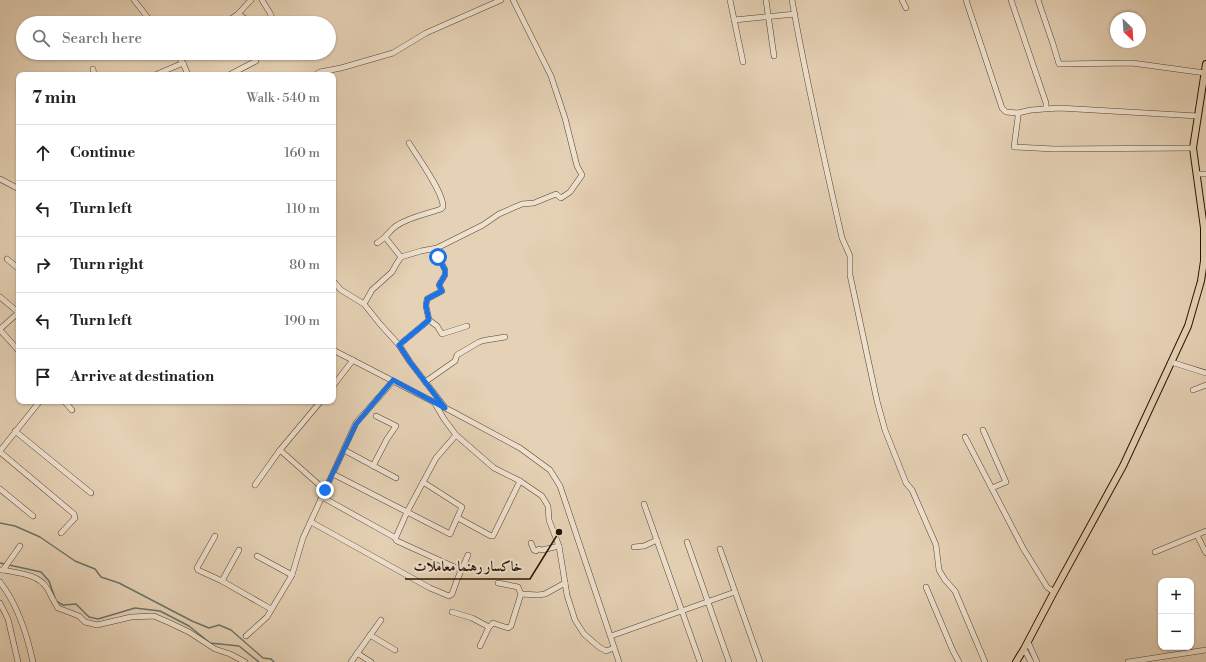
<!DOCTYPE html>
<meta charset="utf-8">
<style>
:root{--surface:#fff;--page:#f6f6f6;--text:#202124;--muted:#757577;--line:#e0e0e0}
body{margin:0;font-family:"Libre Bodoni",Amiri,serif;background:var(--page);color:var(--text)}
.controls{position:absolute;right:12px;bottom:12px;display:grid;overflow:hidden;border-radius:8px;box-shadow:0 1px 3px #0004}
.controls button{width:36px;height:36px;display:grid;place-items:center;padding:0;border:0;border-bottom:1px solid var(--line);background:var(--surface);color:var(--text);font:20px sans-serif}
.compass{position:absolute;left:1110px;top:12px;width:36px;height:36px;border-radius:50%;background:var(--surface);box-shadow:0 1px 3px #0004;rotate:155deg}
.stop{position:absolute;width:12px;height:12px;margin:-9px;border:3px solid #1a73e8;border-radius:50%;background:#fff}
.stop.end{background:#1a73e8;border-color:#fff;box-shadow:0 1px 4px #0008}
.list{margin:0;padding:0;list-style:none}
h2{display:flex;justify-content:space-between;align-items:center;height:52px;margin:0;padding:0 16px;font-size:17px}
h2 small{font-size:13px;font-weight:400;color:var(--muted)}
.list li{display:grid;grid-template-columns:26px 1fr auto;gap:12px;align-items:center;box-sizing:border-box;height:56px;padding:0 16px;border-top:1px solid var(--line)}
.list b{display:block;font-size:15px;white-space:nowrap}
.list em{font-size:13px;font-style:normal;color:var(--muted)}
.icon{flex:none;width:22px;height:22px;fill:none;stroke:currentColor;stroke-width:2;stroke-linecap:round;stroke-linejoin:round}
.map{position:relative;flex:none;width:1206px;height:662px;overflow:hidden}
.search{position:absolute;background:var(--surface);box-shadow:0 1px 3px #0004;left:16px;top:16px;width:320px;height:44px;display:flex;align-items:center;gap:10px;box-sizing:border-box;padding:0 14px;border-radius:22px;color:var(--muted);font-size:15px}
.panel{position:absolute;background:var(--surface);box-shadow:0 1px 3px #0004;left:16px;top:72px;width:320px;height:332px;border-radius:8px}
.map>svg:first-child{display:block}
</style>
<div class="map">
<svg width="1206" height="662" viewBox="0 0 1206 662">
<rect width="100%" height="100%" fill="#e5d1b5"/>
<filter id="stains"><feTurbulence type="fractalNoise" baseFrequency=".005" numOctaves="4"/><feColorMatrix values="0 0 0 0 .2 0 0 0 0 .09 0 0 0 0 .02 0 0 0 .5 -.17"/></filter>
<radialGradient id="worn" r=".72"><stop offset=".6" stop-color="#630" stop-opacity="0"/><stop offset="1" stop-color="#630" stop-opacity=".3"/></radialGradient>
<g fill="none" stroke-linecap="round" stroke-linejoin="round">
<g stroke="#6b756c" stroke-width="1.5">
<path d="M0,523L15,526L40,537L75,561L95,569L101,577L119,583L192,621L209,628L219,625L231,630L263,658L271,659L274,662"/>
<path d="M0,563L41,572L49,581L55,598"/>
<path d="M56,601L63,605L76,604L89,617L98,619L135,608L160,611L189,626L210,643L239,646L259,662"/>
</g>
<g stroke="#57422d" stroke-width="6">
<g id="minor">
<path d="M134,0L152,23"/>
<path d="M262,0L270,13L274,23"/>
<path d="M730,0L743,62"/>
<path d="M766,0L774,56"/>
<path d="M792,0C806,80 824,159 842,238L850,256V275L877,401L885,430L906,483L912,490L936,545L939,570L945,580L955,591L985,662"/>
<path d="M902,0L906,8"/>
<path d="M966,0L1002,108L1006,112L1018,113L1031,110L1059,108L1198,116"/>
<path d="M1011,0L1046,103V108"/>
<path d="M1038,0L1053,44L1059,64L1132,63L1205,73"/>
<path d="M238,14L252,23"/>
<path d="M734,20L795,14"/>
<path d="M225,23L238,14L251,0"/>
<path d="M176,53L183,63L188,75"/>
<path d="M93,69L94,75"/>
<path d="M155,75L183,63"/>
<path d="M229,75L256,61"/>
<path d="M315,75L320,72L341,68L393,53L426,33L501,0"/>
<path d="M1018,113V117L1014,147L1054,149L1193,148"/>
<path d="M1197,174H1206"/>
<path d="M0,179L19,189"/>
<path d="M385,237L401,257"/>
<path d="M377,243C385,239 389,231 396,226C409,217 427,214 441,209L443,207C444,193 417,156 409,143"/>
<path d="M7,259L19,269"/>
<path d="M333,281L341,290L364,304L380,324L399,345L410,362L444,406"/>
<path d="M0,297L18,312"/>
<path d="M364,304L372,290L392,272L397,263L401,257L421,251L437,248L483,225L499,214L522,204L534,203L556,194L561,198L570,192L582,175L577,166L565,118L551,76L513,0"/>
<path d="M429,320L437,326L442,334L467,326"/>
<path d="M0,329L19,312"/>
<path d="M0,330L19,351"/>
<path d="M399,345L429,320L426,306L427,299L442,291L439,285L445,275V270L439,257L437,248"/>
<path d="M333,350L455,413L520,448L550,470L560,486L619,662"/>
<path d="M1171,362L1206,373"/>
<path d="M425,382L455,361L457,355C464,351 472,346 479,342C487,339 496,339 505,337"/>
<path d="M333,386L353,360"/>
<path d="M1193,390L1206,385"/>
<path d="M64,401L72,410"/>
<path d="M434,402L444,419L456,435L494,468L520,481L542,496L548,506L549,520L559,546L567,595L575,620L584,634L599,647L606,651L614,648"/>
<path d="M983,430L1006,482L992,488"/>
<path d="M15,431L91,493"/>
<path d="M965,437L1023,548L1047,587L1054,592"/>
<path d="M280,450L325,490"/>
<path d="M344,450L396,478"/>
<path d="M0,451L40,401"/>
<path d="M0,452L74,514L75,518L61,533"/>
<path d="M373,466L387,439L396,426L376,416"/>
<path d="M333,474L450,534L462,507L423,482"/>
<path d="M255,485L280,450L321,401"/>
<path d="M0,489L33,516"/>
<path d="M322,497L394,537L397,541L461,570"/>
<path d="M644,504L700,662"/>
<path d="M458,518L491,536H493L520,481"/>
<path d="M311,522L430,588L449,596L452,594L457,580L468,555"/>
<path d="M1197,535L1206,553"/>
<path d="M215,536L197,568L198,570L222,581L271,609"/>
<path d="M394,537H396L407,512L436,458L456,435"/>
<path d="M687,542L729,662"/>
<path d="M531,543L534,550L536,551L539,549L542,550L559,546"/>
<path d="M634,547L644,546L657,540"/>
<path d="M720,549L760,662"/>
<path d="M1155,552L1206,531"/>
<path d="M257,556L292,575"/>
<path d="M0,570H3C18,573 38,574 47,588C51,595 54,602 58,608L79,616L85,622L97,625L131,617L154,616L170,623L189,632L215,649L230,654L245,662"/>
<path d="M3,570L20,546"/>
<path d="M222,581L239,550"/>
<path d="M0,582C18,605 27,634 33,662"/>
<path d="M926,587L953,651L959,662"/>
<path d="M521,594L538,595L545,594L565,583"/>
<path d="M0,603L8,619L18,662"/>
<path d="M452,612L472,618L489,627"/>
<path d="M370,635L395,650"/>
<path d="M246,636L267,617L292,575L303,538L356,423L393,381"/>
<path d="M611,636L735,592"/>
<path d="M1028,642L1037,662"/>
<path d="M480,646L489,627L493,623L508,628L511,626L521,594L518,587L498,583"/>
<path d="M1024,649L1031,662"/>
<path d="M357,653L371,662"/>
<path d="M351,662L381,620"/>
<path d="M1128,662L1206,650"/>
</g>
</g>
<g stroke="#281300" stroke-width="8">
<path id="major" d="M1016,662L1024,649L1054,592L1123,466L1188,326L1201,281L1204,261V228L1193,148L1206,64"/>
</g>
<use href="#minor" stroke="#eee1cf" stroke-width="5"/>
<use href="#major" stroke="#e5d1b5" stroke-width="6"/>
</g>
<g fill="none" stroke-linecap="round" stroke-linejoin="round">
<path stroke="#1a73e8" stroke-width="5" d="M325,490L356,424L393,380L445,408L410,362L399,345L429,320L426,306L427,299L442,291L439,285L445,275V270L438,257"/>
</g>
<path fill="none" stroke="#281300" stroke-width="1.5" d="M559 532L530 579H405"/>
<circle fill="#281300" stroke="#eee1cf" stroke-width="1.5" cx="559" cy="532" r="4"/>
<g font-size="14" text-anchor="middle" font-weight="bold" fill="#281300" stroke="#eee1cf" stroke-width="4" stroke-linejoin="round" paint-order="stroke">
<text x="468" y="571">خاکسار رهنما معاملات</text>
</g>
<rect width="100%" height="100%" filter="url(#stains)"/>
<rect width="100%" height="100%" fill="url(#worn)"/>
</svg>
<div class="controls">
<button>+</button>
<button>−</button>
</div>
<svg class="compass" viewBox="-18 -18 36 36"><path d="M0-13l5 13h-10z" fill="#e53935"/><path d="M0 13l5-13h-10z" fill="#757577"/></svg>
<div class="stop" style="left:438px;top:257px"></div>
<div class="stop end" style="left:325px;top:490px"></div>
<div class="search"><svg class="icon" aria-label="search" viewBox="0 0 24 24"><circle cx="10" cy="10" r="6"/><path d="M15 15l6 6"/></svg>Search here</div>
<section class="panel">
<h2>7 min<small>Walk · 540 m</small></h2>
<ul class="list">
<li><svg class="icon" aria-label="ahead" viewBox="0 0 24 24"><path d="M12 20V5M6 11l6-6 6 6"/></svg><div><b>Continue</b></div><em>160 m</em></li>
<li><svg class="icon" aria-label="left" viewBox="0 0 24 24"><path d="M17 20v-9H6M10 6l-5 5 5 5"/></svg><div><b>Turn left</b></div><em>110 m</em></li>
<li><svg class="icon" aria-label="right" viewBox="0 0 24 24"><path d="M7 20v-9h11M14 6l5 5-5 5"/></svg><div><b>Turn right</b></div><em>80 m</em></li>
<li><svg class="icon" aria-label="left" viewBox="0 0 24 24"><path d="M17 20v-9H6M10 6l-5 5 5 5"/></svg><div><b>Turn left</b></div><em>190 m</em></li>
<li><svg class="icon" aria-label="arrive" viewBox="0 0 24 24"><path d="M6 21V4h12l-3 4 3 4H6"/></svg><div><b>Arrive at destination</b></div></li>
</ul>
</section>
</div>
